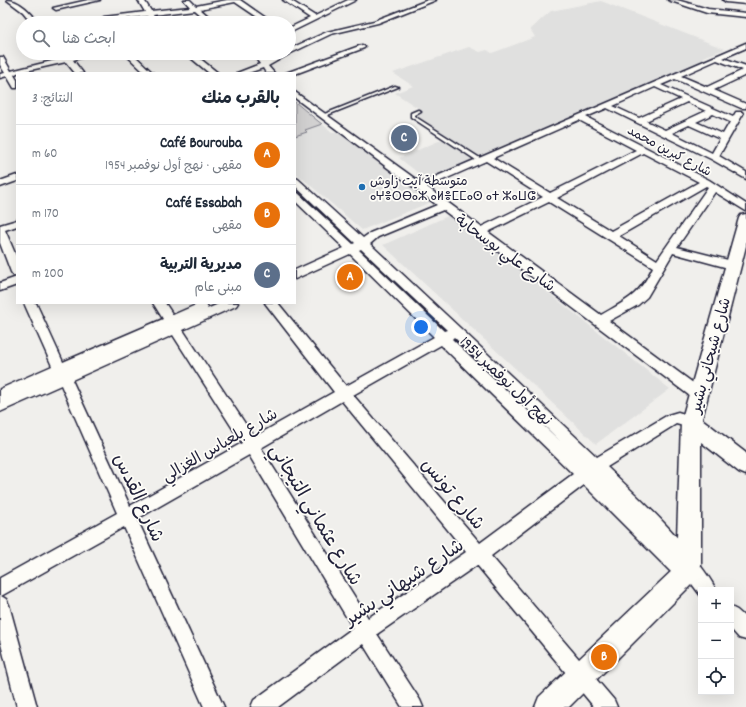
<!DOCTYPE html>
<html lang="ar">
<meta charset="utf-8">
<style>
:root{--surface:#fff;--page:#f6f6f7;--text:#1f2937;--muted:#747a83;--line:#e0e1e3;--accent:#b45309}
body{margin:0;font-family:Dekko,"Playpen Sans Arabic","Noto Sans Tifinagh",sans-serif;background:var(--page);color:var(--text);direction:rtl}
.controls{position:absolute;right:12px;bottom:12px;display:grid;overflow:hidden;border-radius:0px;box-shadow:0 4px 16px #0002}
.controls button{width:36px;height:36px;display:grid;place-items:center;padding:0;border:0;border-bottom:1px solid var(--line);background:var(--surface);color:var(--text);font:20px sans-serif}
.you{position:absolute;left:421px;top:327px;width:14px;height:14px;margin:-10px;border:3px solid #fff;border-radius:50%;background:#1a73e8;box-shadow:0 0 0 6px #1a73e833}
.badge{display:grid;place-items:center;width:26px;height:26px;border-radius:50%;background:var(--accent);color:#fff;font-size:13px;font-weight:700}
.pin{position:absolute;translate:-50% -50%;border:2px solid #fff;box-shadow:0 1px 4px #0006}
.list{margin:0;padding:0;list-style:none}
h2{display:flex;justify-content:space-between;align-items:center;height:52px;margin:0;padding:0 16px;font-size:17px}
h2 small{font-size:13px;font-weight:400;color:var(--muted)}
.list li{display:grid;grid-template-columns:26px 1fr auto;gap:12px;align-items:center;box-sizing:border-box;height:60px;padding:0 16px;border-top:1px solid var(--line)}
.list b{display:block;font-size:15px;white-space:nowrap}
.list p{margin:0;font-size:13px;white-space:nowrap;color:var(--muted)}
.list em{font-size:13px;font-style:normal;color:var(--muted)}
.icon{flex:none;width:22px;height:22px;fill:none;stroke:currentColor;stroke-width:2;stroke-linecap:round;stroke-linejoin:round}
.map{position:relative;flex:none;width:746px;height:707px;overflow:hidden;direction:ltr}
.search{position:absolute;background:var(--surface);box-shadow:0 4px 16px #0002;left:16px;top:16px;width:280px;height:44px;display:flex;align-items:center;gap:10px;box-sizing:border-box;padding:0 14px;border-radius:22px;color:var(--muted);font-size:15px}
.panel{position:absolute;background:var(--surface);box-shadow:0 4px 16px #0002;left:16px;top:72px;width:280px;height:232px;border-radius:0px;direction:rtl}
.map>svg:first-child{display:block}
</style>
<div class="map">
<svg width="746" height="707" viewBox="0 0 746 707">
<rect width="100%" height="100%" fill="#f0efec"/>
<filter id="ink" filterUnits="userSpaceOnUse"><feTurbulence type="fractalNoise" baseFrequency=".025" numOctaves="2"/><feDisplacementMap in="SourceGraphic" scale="8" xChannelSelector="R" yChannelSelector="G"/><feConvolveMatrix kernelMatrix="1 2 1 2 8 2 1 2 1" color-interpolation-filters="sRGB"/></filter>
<g filter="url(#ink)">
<g fill="#e0e0df">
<path d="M601,1L725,49L703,57L707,59L426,179L399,158L448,137L410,112L418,108L395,93L413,86L393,73L469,47L480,52L487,50L492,53L535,37L530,29L551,11Z"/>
<path d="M322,124L333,133L338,131L431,202L362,230L295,172V136L307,132L305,130Z"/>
<path d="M450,215L670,389L596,444L383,245Z"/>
</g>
<path fill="#d2d1d1" stroke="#7a7a86" d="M295,102L318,121L322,124L305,130L307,132L295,136Z"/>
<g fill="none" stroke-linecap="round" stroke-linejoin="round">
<g stroke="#22223b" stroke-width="3">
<g id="service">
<path d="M395,86L398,87L325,116L322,115Z"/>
<path d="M418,110L421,111L414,115V116L483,160V162H479L411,117V113Z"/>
</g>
</g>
<g stroke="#22223b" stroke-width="3">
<g id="minor">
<path d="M7,0C20,0 31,13 39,23H32L23,12Z"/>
<path d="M88,0H100L56,10L53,8Z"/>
<path d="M138,0H144L151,11L190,7L184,0H190L196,6L227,0H240L273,23H266L235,2L200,9L216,23H209L194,10L153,15L157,23H151L147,16L104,21L101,19L104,17L145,12Z"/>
<path d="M283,0H290L315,16L348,0H356L289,33V28L310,18Z"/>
<path d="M428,0H436L378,23L331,34L289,54L268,66L274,73H266L263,68L248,73H237L260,64L252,53H260L265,61L281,53H289V49L327,32L374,21Z"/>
<path d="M668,0H677L708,9L746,13V17L707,13Z"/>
<path d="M723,0H746V4L726,2Z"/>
<path d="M746,43V48L723,58L746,66V75L714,90L746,104V108H741L675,79L661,85L733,117L736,112H742L743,114L719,156L746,172V179L711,159L607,108L586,117L709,180L746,204V211L715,192L677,247L736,262L738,265L736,268L732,269L673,253L647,297L638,305L609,321L704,391L706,395L704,399L699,401L694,399L443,210L378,237L370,244L460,328L597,457L668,415L678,412L696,418L698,422L696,426L691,428L676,424L607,467C638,497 669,525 695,559C703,569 711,579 716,590H701V596L692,584L688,586L682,583L584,485L491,556L614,700L617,707H594L477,565L377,634L420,700L423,707H402L363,644L278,707H251L254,700L353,628L249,455L137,519L224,707H204L124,527L1,596L6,599L9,605L37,707H17L0,640V578L117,513L61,385L0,412V389L52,366L24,303H36L63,362L163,319L153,303H165L173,315L198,304H206L208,307L207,309L221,303H238L236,306L183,330L254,437L334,392L265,303H278L346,386L434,337L350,254L295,279V270L344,248L295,201V192L298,193L353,244L355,243L295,186V178L298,179L363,238L370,233L437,205L295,98V92L421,183ZM717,60L743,70L707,87L681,76ZM655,87L681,99L639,118L613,106ZM687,102L706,111L665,130L646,121ZM713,114L730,122L723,134L696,122ZM579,120L636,150L550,193L493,158ZM689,125L720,139L712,153L672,133ZM643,153L699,182L611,231L557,198ZM486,161L543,197L481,227L427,187ZM706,186L708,187L657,260L619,236ZM549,202L653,267C639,296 627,300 601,315L488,232ZM361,249L447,330L444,331L359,250ZM173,335L242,443L130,506L72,380ZM454,337L561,442L452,339ZM441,345L573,474L480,543L353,395ZM342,401L466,552L368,618L261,448Z"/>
<path d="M362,45L365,47L364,48L295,74L286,73Z"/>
<path d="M61,53H67L70,57L84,53H97L73,60L83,73H75L66,62L17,73L14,75L17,80V88H14L7,76L0,78V74L5,73L0,65V57H3L11,71L64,58Z"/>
<path d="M124,53H132L153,73H145Z"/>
<path d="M185,53H193L218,73H209Z"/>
<path d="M17,175V181L0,187V181Z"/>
<path d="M17,220V226L5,230L17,258V276L13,275L11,272L0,243V225Z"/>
<path d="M17,277V285L0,291V283Z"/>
<path d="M731,607L737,610L746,618V640L739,638L731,629Z"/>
</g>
</g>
<g stroke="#22223b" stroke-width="3">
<path id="secondary" d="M746,214V246L702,419L746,453V475L739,472L701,442V565L693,583L569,707H535L539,697L676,567L681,422L739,218L741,215Z"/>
</g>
<use href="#service" fill="#fdfcf7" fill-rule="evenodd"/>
<use href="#minor" fill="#fdfcf7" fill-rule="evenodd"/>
<use href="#secondary" fill="#fdfcf7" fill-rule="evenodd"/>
</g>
</g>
<circle fill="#1f6fb2" stroke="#fdfcf7" stroke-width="1.5" cx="362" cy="187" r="4"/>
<g text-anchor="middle" stroke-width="3.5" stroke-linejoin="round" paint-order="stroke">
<g font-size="13" fill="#22223b" stroke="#fdfcf7">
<text transform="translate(670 150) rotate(28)" y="5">شارع كبرين محمد</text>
</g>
<g font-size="13" fill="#22223b" stroke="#fdfcf7" text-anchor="start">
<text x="370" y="185">متوسطة آيت زاوش<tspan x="370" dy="15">ⴰⵖⴻⵔⴱⴰⵣ ⴰⵍⴻⵎⵎⴰⵙ ⴰⵜ ⵣⴰⵡⵛ</tspan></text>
</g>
<g font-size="16" fill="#22223b" stroke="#fdfcf7">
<text transform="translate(506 252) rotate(36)" y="6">شارع علي بوسحابة</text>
<text transform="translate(709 355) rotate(-75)" y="6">شارع شيحاني بشير</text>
<text transform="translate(507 380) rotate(44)" y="6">نهج أول نوفمبر 1954</text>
<text transform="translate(219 444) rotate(-30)" y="6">شارع بلعباس الغزالي</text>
</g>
<g font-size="19" fill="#22223b" stroke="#fdfcf7">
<text transform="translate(454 493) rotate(50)" y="7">شارع تونس</text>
<text transform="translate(140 497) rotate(65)" y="7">شارع القدس</text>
<text transform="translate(317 514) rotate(59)" y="7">شارع عثماني التيجاني</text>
<text transform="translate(403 581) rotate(-34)" y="7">شارع شيهاني بشير</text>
</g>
</g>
</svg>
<div class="controls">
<button>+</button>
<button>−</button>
<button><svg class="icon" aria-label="locate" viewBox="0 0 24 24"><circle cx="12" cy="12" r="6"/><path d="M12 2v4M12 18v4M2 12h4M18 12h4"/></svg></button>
</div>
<div class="you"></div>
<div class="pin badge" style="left:350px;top:277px;background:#e8710a">A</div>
<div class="pin badge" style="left:604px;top:657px;background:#e8710a">B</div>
<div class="pin badge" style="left:404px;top:138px;background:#5c6f8a">C</div>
<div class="search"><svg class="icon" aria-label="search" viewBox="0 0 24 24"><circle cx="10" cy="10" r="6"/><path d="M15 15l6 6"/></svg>ابحث هنا</div>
<section class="panel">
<h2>بالقرب منك<small>النتائج: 3</small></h2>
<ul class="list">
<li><span class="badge" style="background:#e8710a">A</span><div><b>Café Bourouba</b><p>مقهى · نهج أول نوفمبر 1954</p></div><em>60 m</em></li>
<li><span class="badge" style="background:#e8710a">B</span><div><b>Café Essabah</b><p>مقهى</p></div><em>170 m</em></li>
<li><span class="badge" style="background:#5c6f8a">C</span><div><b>مديرية التربية</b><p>مبنى عام</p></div><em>200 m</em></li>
</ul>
</section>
</div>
